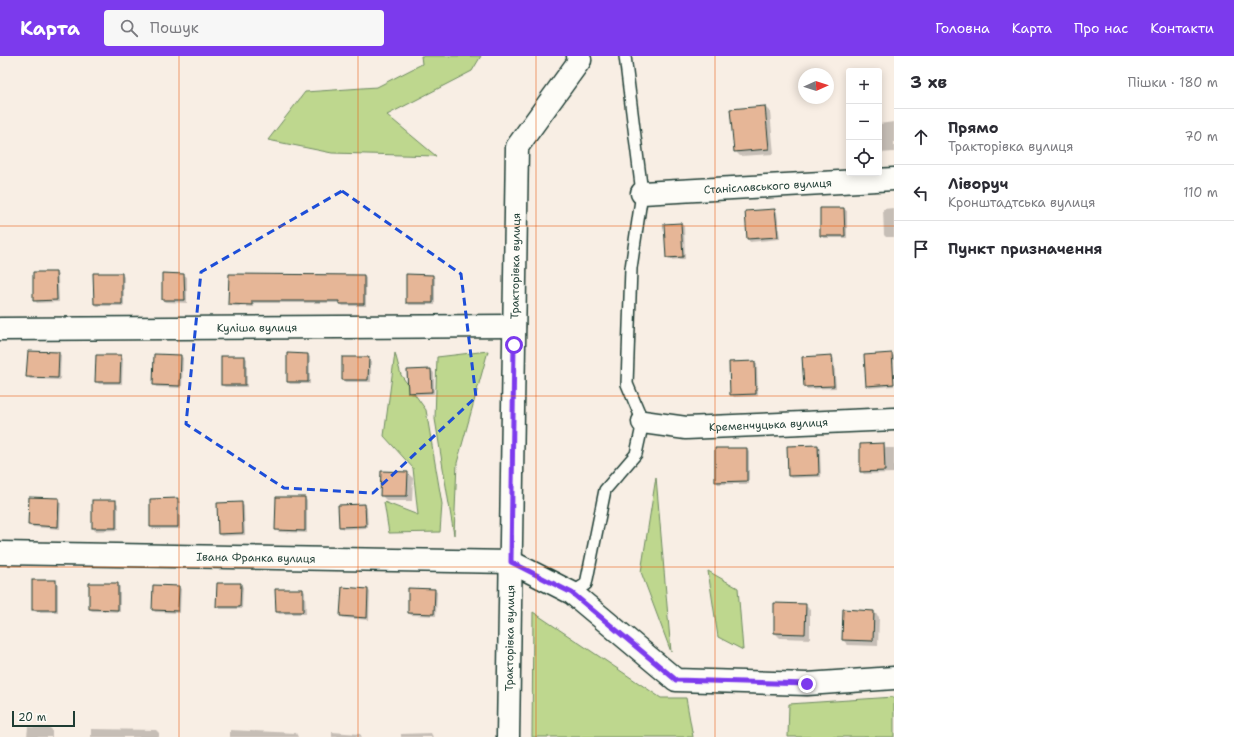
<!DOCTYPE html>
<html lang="uk">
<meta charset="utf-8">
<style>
:root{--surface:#fff;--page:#f7f7f7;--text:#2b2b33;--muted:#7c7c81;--line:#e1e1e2;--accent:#7c3aed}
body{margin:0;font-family:"Shantell Sans",sans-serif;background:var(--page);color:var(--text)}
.controls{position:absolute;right:12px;top:12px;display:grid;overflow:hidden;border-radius:4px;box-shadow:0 2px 10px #0003}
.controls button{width:36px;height:36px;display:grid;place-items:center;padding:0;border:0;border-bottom:1px solid var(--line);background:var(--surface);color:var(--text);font:20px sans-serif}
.compass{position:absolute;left:798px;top:12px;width:36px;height:36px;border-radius:50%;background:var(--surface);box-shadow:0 2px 10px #0003;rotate:87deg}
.scale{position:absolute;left:12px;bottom:10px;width:63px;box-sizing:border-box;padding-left:4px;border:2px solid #1f3d34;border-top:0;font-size:11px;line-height:14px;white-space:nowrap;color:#1f3d34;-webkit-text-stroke:3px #fdfcf7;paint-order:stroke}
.stop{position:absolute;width:12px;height:12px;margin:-9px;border:3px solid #7c3aed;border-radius:50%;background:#fff}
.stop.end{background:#7c3aed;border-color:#fff;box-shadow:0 1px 4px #0008}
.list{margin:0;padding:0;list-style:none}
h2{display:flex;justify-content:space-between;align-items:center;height:52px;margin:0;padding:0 16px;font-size:17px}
h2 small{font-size:13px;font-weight:400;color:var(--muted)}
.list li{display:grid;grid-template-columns:26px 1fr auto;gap:12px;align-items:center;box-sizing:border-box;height:56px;padding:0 16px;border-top:1px solid var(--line)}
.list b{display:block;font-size:15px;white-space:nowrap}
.list p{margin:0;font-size:13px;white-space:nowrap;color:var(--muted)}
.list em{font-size:13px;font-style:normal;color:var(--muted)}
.icon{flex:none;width:22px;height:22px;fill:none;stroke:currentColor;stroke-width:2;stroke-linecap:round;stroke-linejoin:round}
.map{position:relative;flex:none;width:894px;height:681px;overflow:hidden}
header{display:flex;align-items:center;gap:24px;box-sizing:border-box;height:56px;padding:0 20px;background:var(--accent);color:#fff}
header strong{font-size:19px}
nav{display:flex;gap:22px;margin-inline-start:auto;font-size:14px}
.search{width:280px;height:36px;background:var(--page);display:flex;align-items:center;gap:10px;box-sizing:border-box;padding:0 14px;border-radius:4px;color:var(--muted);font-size:15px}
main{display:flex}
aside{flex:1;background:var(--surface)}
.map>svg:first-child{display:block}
</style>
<header>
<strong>Карта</strong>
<div class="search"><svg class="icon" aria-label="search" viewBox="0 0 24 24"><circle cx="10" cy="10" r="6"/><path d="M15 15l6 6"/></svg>Пошук</div>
<nav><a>Головна</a><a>Карта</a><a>Про нас</a><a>Контакти</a></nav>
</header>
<main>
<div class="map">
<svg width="894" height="681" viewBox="0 0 894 681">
<rect width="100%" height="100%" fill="#f8eee4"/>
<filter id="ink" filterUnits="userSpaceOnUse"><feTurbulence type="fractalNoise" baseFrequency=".025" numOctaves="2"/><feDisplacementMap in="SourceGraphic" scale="8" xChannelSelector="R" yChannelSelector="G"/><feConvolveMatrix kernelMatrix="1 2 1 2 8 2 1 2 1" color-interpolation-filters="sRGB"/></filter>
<g filter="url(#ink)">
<g fill="#bed78e" stroke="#6e8a61">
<path d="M421,0H481L472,15L387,59L436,100L332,97L268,84L305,36L377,31L422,8Z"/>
<path d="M488,295L457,407L454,479L435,363L437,301Z"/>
<path d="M395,297L401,319L426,354L442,448L440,476L389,477L384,446L418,459L413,412L384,380Z"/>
<path d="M656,421L671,596L641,516Z"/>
<path d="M708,515L738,532L743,594L718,581Z"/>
<path d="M533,556L661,642H686L693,681H532Z"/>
<path d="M894,641V681H788L789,648Z"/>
</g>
<g fill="#0003">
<path d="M765,51L770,56L774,98L740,100L735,95Z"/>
<path d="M894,66V96L879,97V68Z"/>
<path d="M894,152V181H886L884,179L883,153Z"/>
<path d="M821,153H844L847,155V182H824L821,180Z"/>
<path d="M775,154L777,156L780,183L750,186L748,183L746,156Z"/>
<path d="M681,168L684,170L685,203L669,204L666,201L665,169Z"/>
<path d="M56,217L58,219L59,246L37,247L34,244Z"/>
<path d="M122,218L124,221V250H97L95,248Z"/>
<path d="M163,218L184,219L187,221V247L165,246L163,244Z"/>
<path d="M363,220L366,222V250H343L340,247H254V251L232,250L229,248Z"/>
<path d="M432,220L435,222V249H409L407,246Z"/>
<path d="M58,297L61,299L60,324L30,323L28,320Z"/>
<path d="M288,298L308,299L310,301V328H290L288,326Z"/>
<path d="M892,298L894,300V330L869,332L867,329Z"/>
<path d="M155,299L181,300L183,302L182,332L156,331L154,328Z"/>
<path d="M121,300L123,303L122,328H99L96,325Z"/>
<path d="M832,300L834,303L836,332L807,333L805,330Z"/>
<path d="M245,301L247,303V331H225L222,329Z"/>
<path d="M368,302L371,305V326H345L343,323Z"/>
<path d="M754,306L757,308L758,340L734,341L731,338Z"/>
<path d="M431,314L434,317V338L411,339L409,337L408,315Z"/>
<path d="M884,388L886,392H894V417L864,418L861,415Z"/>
<path d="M818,390L820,393L821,421L791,422L789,420Z"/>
<path d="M747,393L749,396V428H718L716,425Z"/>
<path d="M407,417L413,422L412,445H387L381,439Z"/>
<path d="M305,442L307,445V477L279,476L276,474Z"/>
<path d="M59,443L61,446L60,473L31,471L29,469Z"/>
<path d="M177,443L180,446V473H153L151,471Z"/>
<path d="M93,445H115L118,448V474L95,475L93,472Z"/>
<path d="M241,447L244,450L245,479L221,480L219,478Z"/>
<path d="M365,449L367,452L368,472L343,473L340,471Z"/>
<path d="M56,526L58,528V556H36L33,553Z"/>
<path d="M118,528L120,531V556L92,555L90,553Z"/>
<path d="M240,528L243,531L242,553H220L217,550Z"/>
<path d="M179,531L181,533L180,557L155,556L153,553Z"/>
<path d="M303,534L305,536L306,558H279L277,555Z"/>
<path d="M368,534L370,536L369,564L344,562L341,560Z"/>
<path d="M434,534L437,536L436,560L411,559L409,557Z"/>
<path d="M805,549L810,554V583L780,582L775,577Z"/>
<path d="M874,556L879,561L878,590L848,589L843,584Z"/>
<path d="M28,671L50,672L52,674V681H27Z"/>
<path d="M91,673L156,674L159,677V681H91Z"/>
<path d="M230,674L296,677L298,681H230Z"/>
<path d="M332,676L360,678L362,681H332Z"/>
<path d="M431,677L433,681H401V678Z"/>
</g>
<g fill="#e6b697" stroke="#1f3d34">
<path d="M765,50L769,93L734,96L730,53Z"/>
<path d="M820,152H844L845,180H820Z"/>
<path d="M775,153L778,181L747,183L745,155Z"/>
<path d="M681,167L683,201L666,202L664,168Z"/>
<path d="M33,216H56L57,244L33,245Z"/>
<path d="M93,217H122V248H94Z"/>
<path d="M162,217L184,218L185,244H162Z"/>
<path d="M229,218L364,219V248H339V245H252V249L228,248Z"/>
<path d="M406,218L433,219V247H406Z"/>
<path d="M28,295L59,296L58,322L26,321Z"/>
<path d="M287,297L308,298V326H287Z"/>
<path d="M892,297L894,328L866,330L864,299Z"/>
<path d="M154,298L181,299L180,330L153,329Z"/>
<path d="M96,299H121L120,326H95Z"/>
<path d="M832,299L834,330L804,331L802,301Z"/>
<rect x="221" y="300" width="24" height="29"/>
<path d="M342,301H369L368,324H342Z"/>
<path d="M755,305L756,338L730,339L729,306Z"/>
<path d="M431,313L432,336L408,337L407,314Z"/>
<path d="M884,387L885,415L860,416V388Z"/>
<path d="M818,389L819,419L788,420L787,390Z"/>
<path d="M715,392H747V425L715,426Z"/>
<path d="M381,415L408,416L407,440H380Z"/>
<path d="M29,441L59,442L58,471L28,469Z"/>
<path d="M276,441H305V475L275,474Z"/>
<path d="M178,442V471H150V443Z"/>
<rect x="92" y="444" width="24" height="28"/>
<path d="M242,446L243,477L218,478L217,447Z"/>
<path d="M365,448L366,470L339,471L338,449Z"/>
<rect x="32" y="524" width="24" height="30"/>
<path d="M89,527H118V554L89,553Z"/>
<path d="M217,527H241L240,551H216Z"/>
<path d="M153,529L179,530L178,555L152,554Z"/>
<path d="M342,531L368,533L367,562L340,560Z"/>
<path d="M408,532L435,533L434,558L408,557Z"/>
<path d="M275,533H303V556H276Z"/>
<path d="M774,547L806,548L805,578L774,577Z"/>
<path d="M843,553L874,555L873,585L842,584Z"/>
</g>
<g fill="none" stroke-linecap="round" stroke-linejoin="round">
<g stroke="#1f3d34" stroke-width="14">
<path id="service" d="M572,537L586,528L605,434L636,398L643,366L627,328L631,212L642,137L625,0"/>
</g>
<g stroke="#1f3d34" stroke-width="25">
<g id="minor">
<path id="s1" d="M642,137L894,123"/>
<path id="s2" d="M0,273L514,270"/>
<path id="s3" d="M643,366L686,372L894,363"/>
<path id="s4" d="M0,497L511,506L572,537L676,624L807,628L894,622"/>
<path id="s5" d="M508,681L517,91L580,4L578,0"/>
</g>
</g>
<use href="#service" stroke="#fdfcf7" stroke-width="11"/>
<use href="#minor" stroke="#fdfcf7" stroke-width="22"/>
</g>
</g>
<g fill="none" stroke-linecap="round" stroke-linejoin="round" filter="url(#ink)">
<path stroke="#7c3aed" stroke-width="5" d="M514,289L511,506L572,537L676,624L807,628"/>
</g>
<path fill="none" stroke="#1d4ed8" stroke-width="3" stroke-dasharray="8 5" stroke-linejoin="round" d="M342,135L461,218L476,341L373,437L284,432L186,368L201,216Z"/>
<path fill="none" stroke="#e8590c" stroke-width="1" stroke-opacity="0.55" d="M179,0V681M358,0V681M536,0V681M715,0V681M0,170H894M0,340H894M0,511H894"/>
<g text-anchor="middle" stroke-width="4" stroke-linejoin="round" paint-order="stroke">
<g font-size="11" fill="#1f3d34" stroke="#fdfcf7">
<text dy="4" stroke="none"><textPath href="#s1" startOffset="126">Станіславського вулиця</textPath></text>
<text dy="4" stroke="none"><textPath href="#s5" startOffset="471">Тракторівка вулиця</textPath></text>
<text dy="4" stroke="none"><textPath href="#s2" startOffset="257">Куліша вулиця</textPath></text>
<text dy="4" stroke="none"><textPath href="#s3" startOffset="126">Кременчуцька вулиця</textPath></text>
<text dy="4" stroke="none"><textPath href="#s4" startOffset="256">Івана Франка вулиця</textPath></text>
<text dy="4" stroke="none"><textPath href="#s5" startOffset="99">Тракторівка вулиця</textPath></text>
</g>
</g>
</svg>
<div class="controls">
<button>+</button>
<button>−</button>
<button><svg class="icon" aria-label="locate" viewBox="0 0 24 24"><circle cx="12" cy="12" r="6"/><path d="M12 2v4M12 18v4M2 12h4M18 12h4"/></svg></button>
</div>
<svg class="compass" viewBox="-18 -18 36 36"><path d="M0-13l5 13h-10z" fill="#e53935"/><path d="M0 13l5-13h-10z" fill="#7c7c81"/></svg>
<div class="scale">20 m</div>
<div class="stop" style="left:514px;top:289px"></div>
<div class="stop end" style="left:807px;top:628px"></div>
</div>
<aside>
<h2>3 хв<small>Пішки · 180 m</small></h2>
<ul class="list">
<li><svg class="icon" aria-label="ahead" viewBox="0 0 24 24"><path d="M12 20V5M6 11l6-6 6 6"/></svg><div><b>Прямо</b><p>Тракторівка вулиця</p></div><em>70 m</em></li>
<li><svg class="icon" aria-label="left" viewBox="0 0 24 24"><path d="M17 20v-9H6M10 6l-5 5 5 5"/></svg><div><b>Ліворуч</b><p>Кронштадтська вулиця</p></div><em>110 m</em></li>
<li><svg class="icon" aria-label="arrive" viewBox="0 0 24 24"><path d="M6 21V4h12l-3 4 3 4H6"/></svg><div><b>Пункт призначення</b></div></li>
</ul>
</aside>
</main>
